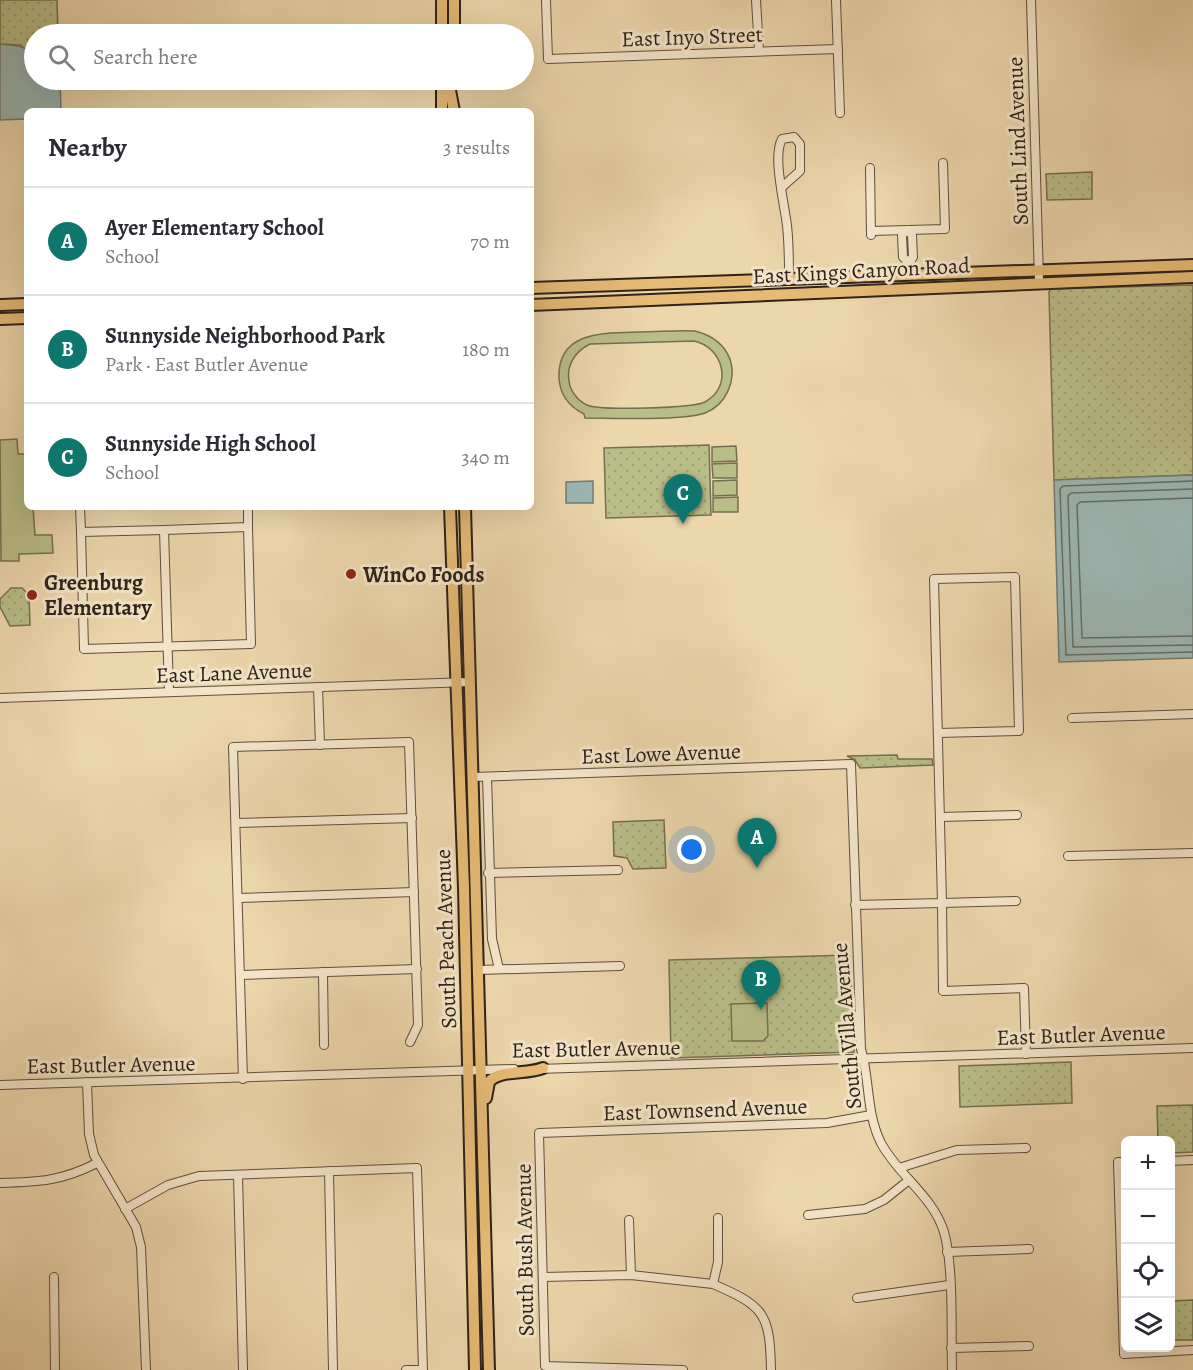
<!DOCTYPE html>
<meta charset="utf-8">
<style>
:root{--surface:#fff;--page:#f7f7f7;--text:#2b2b33;--muted:#7c7c81;--line:#e1e1e2;--accent:#0f766e}
body{margin:0;font-family:Alegreya,serif;background:var(--page);color:var(--text)}
.controls{position:absolute;right:18px;bottom:18px;display:grid;overflow:hidden;border-radius:9px;box-shadow:0 6px 24px #0002}
.controls button{width:54px;height:54px;display:grid;place-items:center;padding:0;border:0;border-bottom:2px solid var(--line);background:var(--surface);color:var(--text);font:30px sans-serif}
.you{position:absolute;left:692px;top:850px;width:21px;height:21px;margin:-15px;border:4px solid #fff;border-radius:50%;background:#1a73e8;box-shadow:0 0 0 9px #1a73e833}
.badge{display:grid;place-items:center;width:39px;height:39px;border-radius:50%;background:var(--accent);color:#fff;font-size:20px;font-weight:700}
.pin{position:absolute;translate:-50% -50px;filter:drop-shadow(0 2px 3px #0008)}
.pin::after{content:'';position:absolute;top:32px;width:21px;height:18px;background:inherit;clip-path:polygon(0 0,100% 0,50% 100%)}
.list{margin:0;padding:0;list-style:none}
h2{display:flex;justify-content:space-between;align-items:center;height:78px;margin:0;padding:0 24px;font-size:26px}
h2 small{font-size:20px;font-weight:400;color:var(--muted)}
.list li{display:grid;grid-template-columns:39px 1fr auto;gap:18px;align-items:center;box-sizing:border-box;height:108px;padding:0 24px;border-top:2px solid var(--line)}
.list b{display:block;font-size:22px;white-space:nowrap}
.list p{margin:0;font-size:20px;white-space:nowrap;color:var(--muted)}
.list em{font-size:20px;font-style:normal;color:var(--muted)}
.icon{flex:none;width:33px;height:33px;fill:none;stroke:currentColor;stroke-width:2;stroke-linecap:round;stroke-linejoin:round}
.map{position:relative;flex:none;width:1193px;height:1370px;overflow:hidden}
.search{position:absolute;background:var(--surface);box-shadow:0 6px 24px #0002;left:24px;top:24px;width:510px;height:66px;display:flex;align-items:center;gap:15px;box-sizing:border-box;padding:0 21px;border-radius:33px;color:var(--muted);font-size:22px}
.panel{position:absolute;background:var(--surface);box-shadow:0 6px 24px #0002;left:24px;top:108px;width:510px;height:402px;border-radius:9px}
.map>svg:first-child{display:block}
</style>
<div class="map">
<svg width="1193" height="1370" viewBox="0 0 1193 1370">
<defs>
<pattern id="grass-dots" width="8" height="8" patternUnits="userSpaceOnUse" patternTransform="scale(1.5)"><rect width="8" height="8" fill="#b9bd88"/><path d="M2 2h.1M6 6h.1" fill="none" stroke="#9fa275" stroke-width="1.8" stroke-linecap="round"/></pattern>
</defs>
<rect width="100%" height="100%" fill="#ecd6ac"/>
<filter id="stains"><feTurbulence type="fractalNoise" baseFrequency=".00333" numOctaves="4"/><feColorMatrix values="0 0 0 0 .2 0 0 0 0 .09 0 0 0 0 .02 0 0 0 .5 -.17"/></filter>
<radialGradient id="worn" r=".72"><stop offset=".6" stop-color="#630" stop-opacity="0"/><stop offset="1" stop-color="#630" stop-opacity=".3"/></radialGradient>
<g fill="url(#grass-dots)" stroke="#737050" stroke-width="1.5">
<path d="M0,0H57L58,34H34V57L20,45L0,44Z"/>
<path d="M1092,172V199L1047,200L1046,174Z"/>
<path d="M1193,285V475L1054,480L1049,292L1051,289Z"/>
<path d="M709,445L711,515L606,518L604,448Z"/>
<path d="M11,588H22L29,595L30,625L10,626L0,607V599Z"/>
<path d="M897,755L898,759H932L933,765L860,768L855,760L847,756Z"/>
<path d="M664,820L666,868L633,869L627,858L614,856L613,822Z"/>
<path d="M850,955L854,1052L671,1058L669,960Z"/>
<path d="M1071,1062L1072,1103L960,1107L959,1066Z"/>
<path d="M1193,1105V1152L1171,1153L1170,1140H1158L1157,1106Z"/>
<path d="M1193,1300V1340H1171V1301Z"/>
</g>
<g fill="#b9bd88" stroke="#737050" stroke-width="1.5" fill-rule="evenodd">
<path d="M695,331C711,335 724,344 730,359C737,380 726,405 705,413C682,421 613,418 585,418L584,414C570,407 560,395 559,378C557,330 606,333 639,332C658,332 677,330 695,331ZM694,341C723,347 734,386 705,402C694,408 600,411 587,405C578,401 570,391 569,381C566,364 576,351 590,344Z"/>
<path d="M17,439L18,454H27V507H33L35,535H52L53,553L19,554V561H1L0,440Z"/>
<path d="M736,446L737,461L712,462V447Z"/>
<path d="M737,463V478H713L712,464Z"/>
<path d="M737,480V495L713,496V481Z"/>
<path d="M738,497V512H713V498Z"/>
<path d="M767,1003L768,1036L763,1041H732L731,1004Z"/>
</g>
<g fill="#9bb7b3" stroke="#6f7c75" stroke-width="1.5">
<path d="M0,44C31,47 34,48 34,80H60L61,111H27V119L0,120Z"/>
<path d="M1193,475V658L1059,662L1054,480Z"/>
<path d="M593,481V503H566V482Z"/>
</g>
<g fill="none" stroke-linecap="round" stroke-linejoin="round">
<g stroke="#646d66" stroke-width="1.5">
<path d="M1193,481L1063,486L1060,489L1066,655L1193,652"/>
<path d="M1193,489L1071,493L1068,496L1073,647L1193,645"/>
<path d="M1193,498L1080,502L1077,505L1082,638L1193,636"/>
</g>
<g stroke="#5d503e" stroke-width="10">
<g id="minor">
<path d="M546,0L548,59L838,49"/>
<path d="M756,0L759,51"/>
<path d="M836,0L840,113"/>
<path d="M1031,0L1039,281"/>
<path d="M870,168L871,235"/>
<path d="M782,187L800,171V144L794,137L782,139C772,156 785,206 787,226C789,243 789,261 789,278"/>
<path d="M871,231L945,229L943,163"/>
<path d="M909,263L903,257L902,235L907,230L912,235L913,257L909,263V274"/>
<path d="M80,507L81,532L164,530"/>
<path d="M81,532L84,649L251,644L248,527"/>
<path d="M318,687L320,745"/>
<path d="M169,692L164,530L248,527V507"/>
<path d="M0,698L470,682"/>
<path d="M1072,718L1193,714"/>
<path d="M473,777L851,764L861,1049C870,1080 866,1113 881,1143C898,1175 933,1196 944,1232C954,1267 951,1332 952,1370"/>
<path d="M487,777L492,939L499,969"/>
<path d="M940,817L1017,815"/>
<path d="M236,823L412,818"/>
<path d="M1068,856L1193,853"/>
<path d="M488,873L618,870"/>
<path d="M238,898L414,892"/>
<path d="M1016,901L942,903L943,991L1024,988L1026,1054"/>
<path d="M855,905L942,903C940,795 937,687 934,579L1015,577L1019,731L938,733"/>
<path d="M478,970L620,966"/>
<path d="M323,972L324,1045"/>
<path d="M240,975L417,969"/>
<path d="M538,1069L1193,1048"/>
<path d="M243,1079L233,747L409,742L418,1025L410,1042"/>
<path d="M87,1082L89,1134L94,1155L136,1227L141,1247L146,1370"/>
<path d="M0,1085L514,1069"/>
<path d="M1170,1161L1193,1160"/>
<path d="M1126,1162H1118L1124,1354L1193,1350"/>
<path d="M899,1168L957,1150L1026,1148"/>
<path d="M329,1171L333,1370"/>
<path d="M238,1175L243,1370"/>
<path d="M0,1183C39,1182 62,1181 97,1163"/>
<path d="M125,1209L168,1185L199,1176L417,1168L423,1370H406"/>
<path d="M808,1215L865,1209L884,1200L909,1180"/>
<path d="M718,1218V1262L713,1284C764,1306 770,1313 771,1370"/>
<path d="M629,1220L631,1275"/>
<path d="M947,1252L1029,1249"/>
<path d="M54,1277L55,1370"/>
<path d="M543,1277L631,1275L713,1284"/>
<path d="M857,1298L949,1285"/>
<path d="M951,1348L1029,1346"/>
<path d="M683,1370L545,1366L539,1133L827,1123L871,1115"/>
</g>
</g>
<g stroke="#2d2319" stroke-width="14">
<g id="major">
<path d="M442,0V34"/>
<path d="M454,34V0"/>
<path d="M442,80V111"/>
<path d="M448,80L454,111"/>
<path d="M531,288L1193,265"/>
<path d="M0,305L27,304"/>
<path d="M531,305L1193,277"/>
<path d="M0,319L27,318"/>
<path d="M450,507L464,888L475,1370"/>
<path d="M465,507L489,1370"/>
<path d="M486,1098L489,1082C499,1069 527,1075 543,1068"/>
</g>
</g>
<use href="#minor" stroke="#f3e4c9" stroke-width="8"/>
<use href="#major" stroke="#e6bb76" stroke-width="10"/>
</g>
<g fill="#8f2418" stroke="#f3e4c9" stroke-width="2">
<circle cx="351" cy="574" r="6"/>
<circle cx="32" cy="595" r="6"/>
</g>
<g text-anchor="middle" stroke-width="6" stroke-linejoin="round" paint-order="stroke">
<g font-size="22" fill="#2d2319" stroke="#f3e4c9">
<text transform="translate(692 36) rotate(-2)" y="8">East Inyo Street</text>
<text transform="translate(1017 141) rotate(-92)" y="8">South Lind Avenue</text>
<text transform="translate(861 270) rotate(-3)" y="8">East Kings Canyon Road</text>
<text transform="translate(234 672) rotate(-2)" y="8">East Lane Avenue</text>
<text transform="translate(661 753) rotate(-2)" y="8">East Lowe Avenue</text>
<text transform="translate(445 939) rotate(-92)" y="8">South Peach Avenue</text>
<text transform="translate(846 1026) rotate(-95)" y="8">South Villa Avenue</text>
<text transform="translate(1081 1034) rotate(-2)" y="8">East Butler Avenue</text>
<text transform="translate(596 1048) rotate(-1)" y="8">East Butler Avenue</text>
<text transform="translate(111 1064) rotate(-1)" y="8">East Butler Avenue</text>
<text transform="translate(705 1109) rotate(-2)" y="8">East Townsend Avenue</text>
<text transform="translate(524 1250) rotate(-91)" y="8">South Bush Avenue</text>
</g>
<g font-size="22" font-weight="bold" fill="#2d2319" stroke="#f3e4c9" text-anchor="start">
<text x="363" y="582">WinCo Foods</text>
<text x="44" y="590">Greenburg<tspan x="44" dy="25">Elementary</tspan></text>
</g>
</g>
<rect width="100%" height="100%" filter="url(#stains)"/>
<rect width="100%" height="100%" fill="url(#worn)"/>
</svg>
<div class="controls">
<button>+</button>
<button>−</button>
<button><svg class="icon" aria-label="locate" viewBox="0 0 24 24"><circle cx="12" cy="12" r="6"/><path d="M12 2v4M12 18v4M2 12h4M18 12h4"/></svg></button>
<button><svg class="icon" aria-label="layers" viewBox="0 0 24 24"><path d="M12 4l9 5-9 5-9-5zM3 14l9 5 9-5"/></svg></button>
</div>
<div class="you"></div>
<div class="pin badge" style="left:757px;top:868px">A</div>
<div class="pin badge" style="left:761px;top:1010px">B</div>
<div class="pin badge" style="left:683px;top:524px">C</div>
<div class="search"><svg class="icon" aria-label="search" viewBox="0 0 24 24"><circle cx="10" cy="10" r="6"/><path d="M15 15l6 6"/></svg>Search here</div>
<section class="panel">
<h2>Nearby<small>3 results</small></h2>
<ul class="list">
<li><span class="badge">A</span><div><b>Ayer Elementary School</b><p>School</p></div><em>70 m</em></li>
<li><span class="badge">B</span><div><b>Sunnyside Neighborhood Park</b><p>Park · East Butler Avenue</p></div><em>180 m</em></li>
<li><span class="badge">C</span><div><b>Sunnyside High School</b><p>School</p></div><em>340 m</em></li>
</ul>
</section>
</div>
